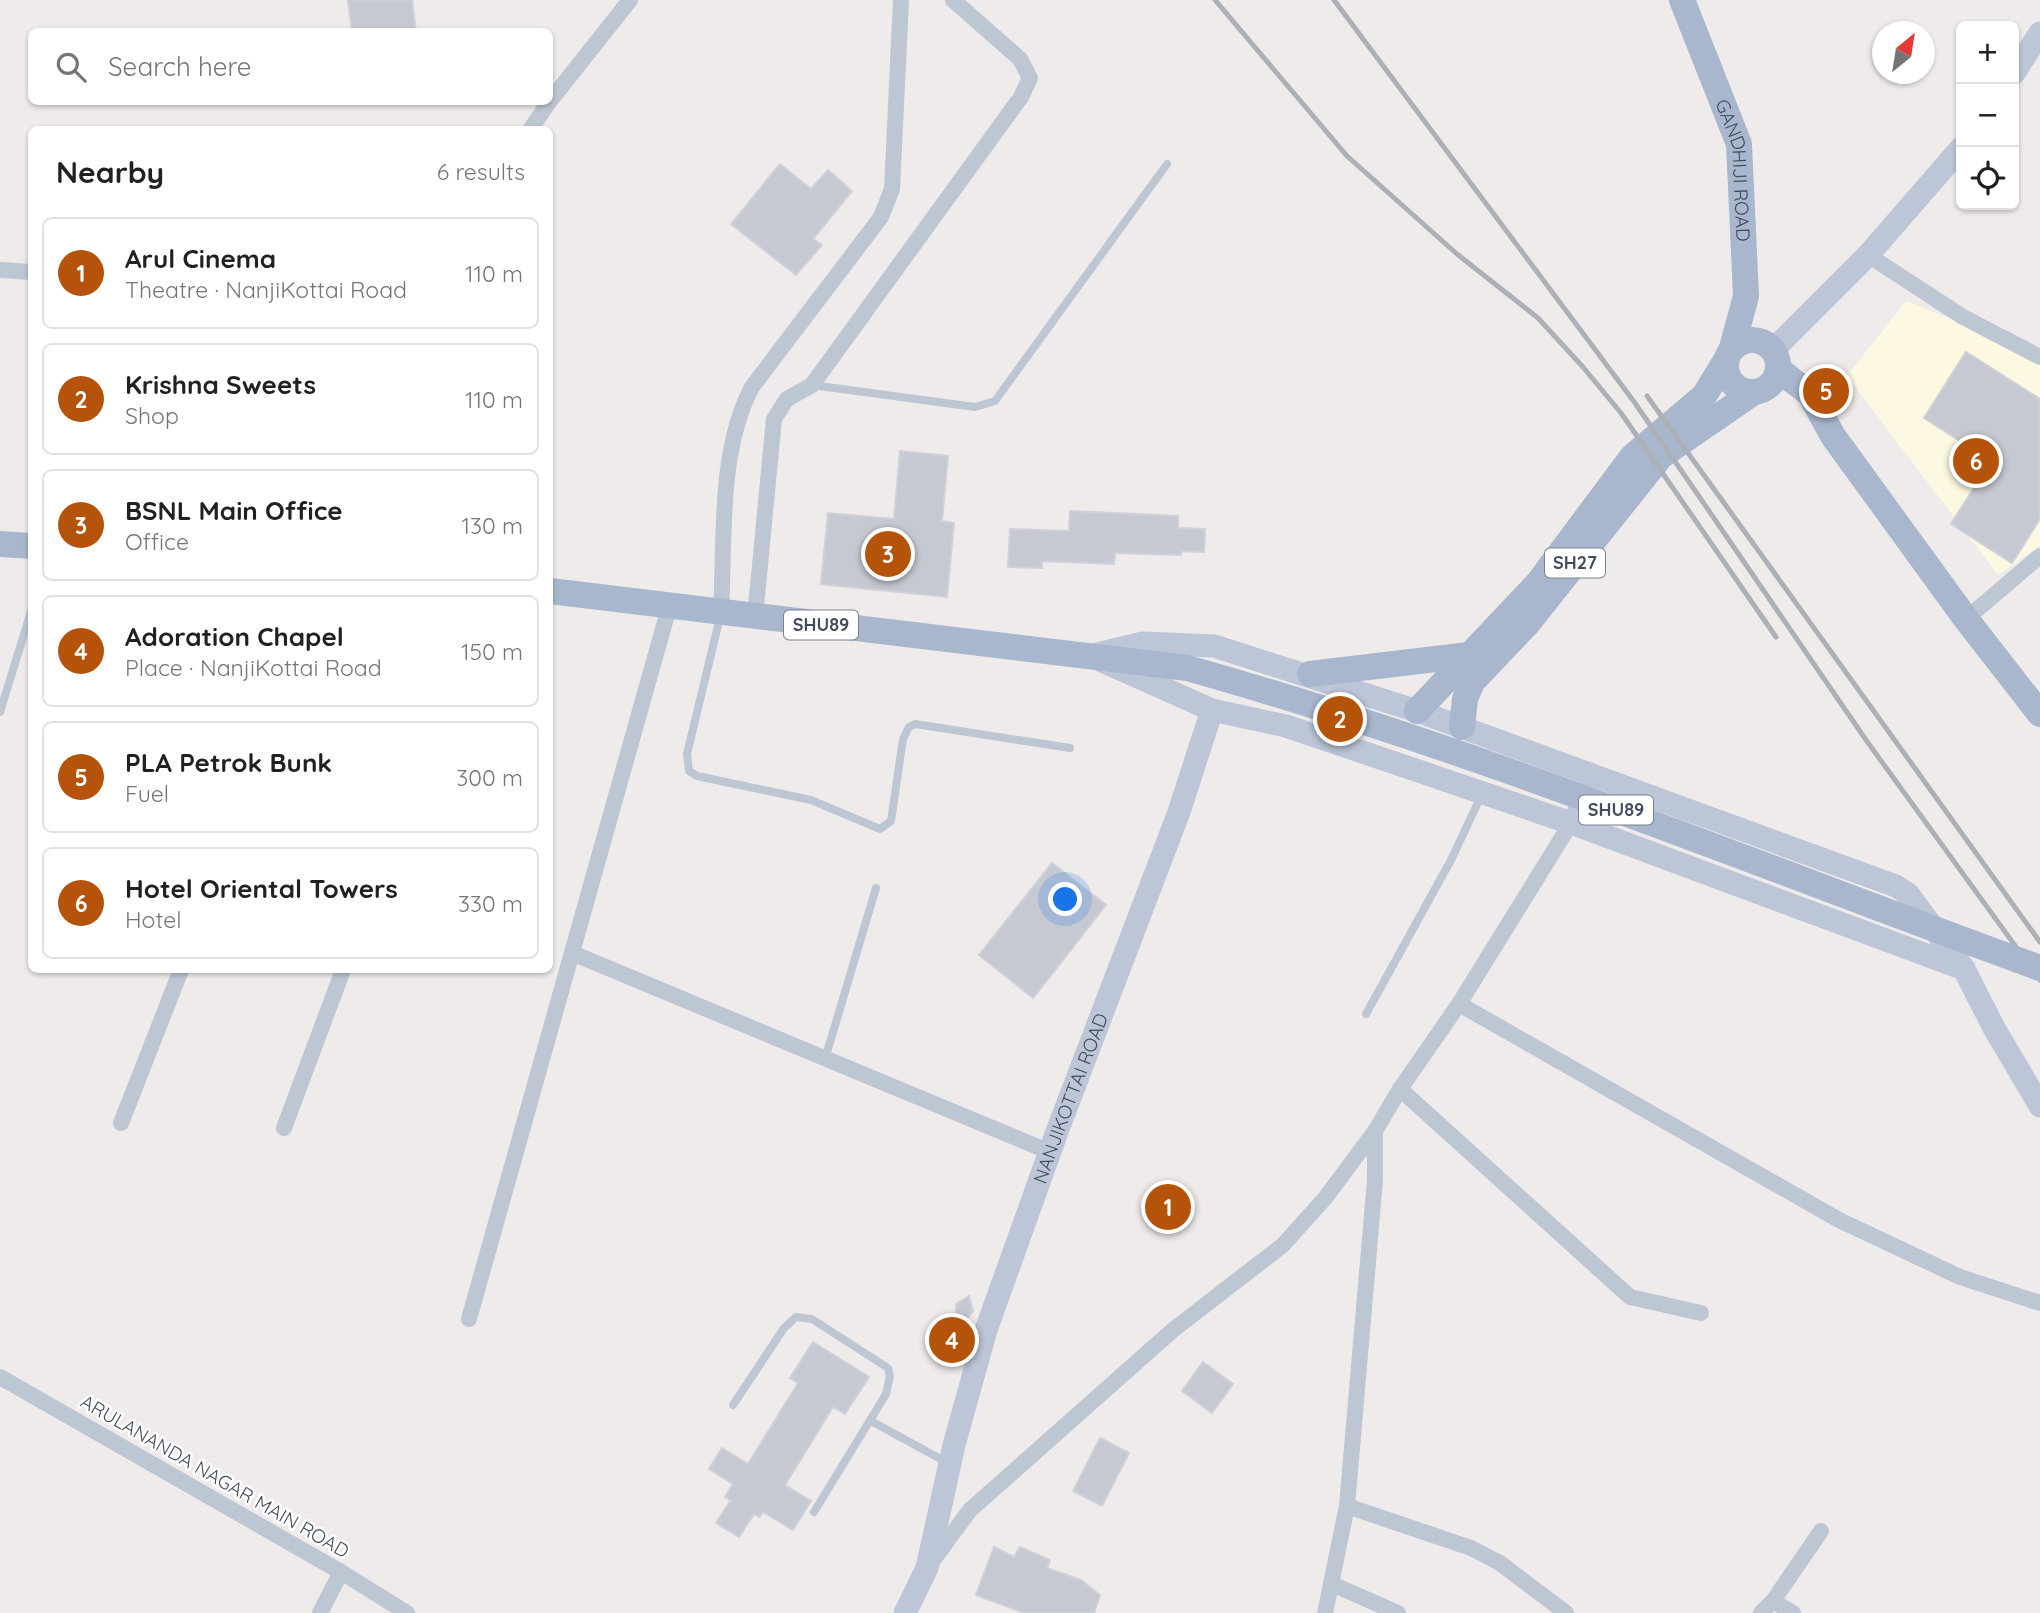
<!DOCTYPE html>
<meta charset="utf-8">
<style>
:root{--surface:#fff;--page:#f6f6f6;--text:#202124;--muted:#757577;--line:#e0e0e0;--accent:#b45309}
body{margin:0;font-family:Quicksand,sans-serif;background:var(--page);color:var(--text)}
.controls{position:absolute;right:21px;top:21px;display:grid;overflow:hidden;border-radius:10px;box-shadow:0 2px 5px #0004}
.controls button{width:63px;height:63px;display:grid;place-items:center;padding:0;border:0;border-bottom:2px solid var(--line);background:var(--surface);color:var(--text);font:35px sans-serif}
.compass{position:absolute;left:1872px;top:21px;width:63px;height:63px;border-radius:50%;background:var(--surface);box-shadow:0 2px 5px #0004;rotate:30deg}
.you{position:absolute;left:1066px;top:900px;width:24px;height:24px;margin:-18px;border:5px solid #fff;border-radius:50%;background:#1a73e8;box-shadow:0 0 0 10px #1a73e833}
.badge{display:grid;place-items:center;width:46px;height:46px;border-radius:50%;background:var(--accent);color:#fff;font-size:23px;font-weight:700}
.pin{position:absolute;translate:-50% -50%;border:4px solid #fff;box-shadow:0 2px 7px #0006}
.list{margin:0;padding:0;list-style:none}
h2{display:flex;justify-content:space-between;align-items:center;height:91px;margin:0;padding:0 28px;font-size:30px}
h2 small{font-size:23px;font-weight:400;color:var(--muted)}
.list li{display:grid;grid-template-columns:46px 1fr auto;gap:21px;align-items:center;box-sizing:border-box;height:112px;margin:0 14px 14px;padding:0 14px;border:2px solid var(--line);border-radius:10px}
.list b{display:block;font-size:26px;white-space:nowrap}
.list p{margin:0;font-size:23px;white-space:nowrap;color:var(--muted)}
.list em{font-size:23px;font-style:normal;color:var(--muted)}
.icon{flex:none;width:38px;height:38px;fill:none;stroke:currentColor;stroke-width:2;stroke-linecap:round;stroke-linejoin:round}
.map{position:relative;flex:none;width:2040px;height:1613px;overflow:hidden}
.search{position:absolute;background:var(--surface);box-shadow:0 2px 5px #0004;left:28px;top:28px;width:525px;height:77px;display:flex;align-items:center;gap:18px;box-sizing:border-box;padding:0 24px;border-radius:10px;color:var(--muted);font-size:26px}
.panel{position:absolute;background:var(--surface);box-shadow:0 2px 5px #0004;left:28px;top:126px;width:525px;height:847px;border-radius:10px}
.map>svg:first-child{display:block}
</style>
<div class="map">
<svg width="2040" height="1613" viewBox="0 0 2040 1613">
<rect width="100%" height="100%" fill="#efebeb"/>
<path fill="#fdf8e1" d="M1906,301L1981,331L2040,365V546L1998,575L1847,376Z"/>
<g fill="#c7c9d2" stroke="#cfd0d8" stroke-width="2">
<path d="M348,0H412L416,32H352Z"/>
<path d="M780,164L811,189L828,170L852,191L813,239L822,245L796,275L731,224Z"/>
<path d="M1966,352L2040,399V519L2012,563L1951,524L1991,461L1924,418Z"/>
<path d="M900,451L948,456L942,521L954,523L947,597L821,584L828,513L894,519Z"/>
<path d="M1070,511L1178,516V528L1205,529L1204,552L1181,551V555L1115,553L1114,564L1042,561V568L1008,567L1010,529L1069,531Z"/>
<path d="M1052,863L1106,905L1033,998L979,955Z"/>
<path d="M969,1296L973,1311L956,1332V1304Z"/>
<path d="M813,1342L869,1377L845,1414L833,1407L785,1485L811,1501L793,1530L763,1512L760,1517L754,1514L739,1537L716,1523L731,1500L725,1497L733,1484L709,1469L722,1448L748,1464L798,1383L790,1378Z"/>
<path d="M1203,1362L1233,1384L1212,1413L1182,1391Z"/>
<path d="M1100,1438L1129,1453L1102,1506L1073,1491Z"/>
<path d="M994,1547L1014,1557L1020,1547L1050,1560L1047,1568L1081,1580L1100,1595L1094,1613H1024L976,1595Z"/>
</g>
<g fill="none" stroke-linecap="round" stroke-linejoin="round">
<g stroke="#bdc6d3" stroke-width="8">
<path d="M812,385L975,407L995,401L1167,164"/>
<path d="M720,617L687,754L689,771L697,776L811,800L880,829L891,821L903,739L909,727L915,724L1070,748"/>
<path d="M0,712L32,608"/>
<path d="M1366,1014L1451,860L1481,796"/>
<path d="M825,1059L876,888"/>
<path d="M733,1405L784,1328L796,1317L812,1319L888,1368L890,1376L886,1394L814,1512"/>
<path d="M871,1421L948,1463"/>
</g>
<g stroke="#bdc6d3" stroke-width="16">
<path d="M550,101L630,0"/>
<path d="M530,130L549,102"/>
<path d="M1868,255L1963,317L2040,357"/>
<path d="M0,270L32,272"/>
<path d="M721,611C725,539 718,451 752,387L881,217L892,189L901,0"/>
<path d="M755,617L774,419L787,399L812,385L1021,97L1030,78L1020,59L953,0"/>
<path d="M1966,619L2040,556"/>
<path d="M572,953L1050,1152"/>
<path d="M1459,1004L1839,1220L1960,1277L2040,1303"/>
<path d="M1400,1089L1630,1297L1701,1313"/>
<path d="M121,1123L181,970"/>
<path d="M284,1128L343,970"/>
<path d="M469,1319L670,604"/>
<path d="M0,1377L341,1572L407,1613"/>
<path d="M1347,1506L1471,1548L1500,1563L1566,1613"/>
<path d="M931,1563L970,1510L1173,1330L1283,1245L1326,1197L1375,1131L1400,1089L1459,1004L1571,823L1583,789"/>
<path d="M1332,1584L1398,1613"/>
<path d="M1773,1601L1793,1613"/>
<path d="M320,1613L341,1572"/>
<path d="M1325,1613L1347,1506L1375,1180V1131"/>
<path d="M1761,1613L1773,1601L1821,1531"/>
</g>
<g stroke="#bcc6d7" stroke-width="23">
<path d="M2014,73L2040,33"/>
<path d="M1774,349L1868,255L1961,148"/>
<path d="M1097,654L1143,643L1214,646L1417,711L1896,886L1908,894L1964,969L1994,1028L2040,1106"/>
<path d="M1102,661L1212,710L1286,726L1571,823L1964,969"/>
<path id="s1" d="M905,1613L927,1568L954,1445L986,1330L1058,1129L1179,812L1212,710"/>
</g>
<g stroke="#a8b7cd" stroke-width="26">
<path id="s2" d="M1682,0L1739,144L1746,296L1732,348"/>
<circle cx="1752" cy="366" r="26"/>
<path d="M1779,370L1810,394L1833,436L1966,619L2040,714"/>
<path d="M0,544L32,546"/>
<path d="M550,591L1187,668"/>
<path d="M1310,674L1469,655"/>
<path d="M1417,711L1538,583L1632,457L1704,396L1726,360"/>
<path d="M1462,727L1465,699L1472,682L1528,623L1661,456L1754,392"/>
</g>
<g stroke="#adb0b7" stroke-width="5">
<path d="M1215,0L1347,156L1457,254L1538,318L1583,367L1621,413L1776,637"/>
<path d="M1334,0L1635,403L1866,740L2040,980"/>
<path d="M1647,396L2040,942"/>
</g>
<path stroke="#a8b7cd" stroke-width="26" d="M1187,668C1477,749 1757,865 2040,968"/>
</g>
<g text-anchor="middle" stroke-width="5" stroke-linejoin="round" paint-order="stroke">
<g fill="#fff" stroke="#7b828c" stroke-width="2">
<rect x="1545" y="548.5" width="60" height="29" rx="5"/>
<rect x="784" y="610.5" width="74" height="29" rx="5"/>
<rect x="1579" y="795.5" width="74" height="29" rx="5"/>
</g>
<g font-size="18" font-weight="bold" fill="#434c5a">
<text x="1575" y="569">SH27</text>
<text x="821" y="631">SHU89</text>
<text x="1616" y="816">SHU89</text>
</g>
<g font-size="19" fill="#434c5a" stroke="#fff">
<text dy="7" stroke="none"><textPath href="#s2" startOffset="180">GANDHIJI ROAD</textPath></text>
<text dy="7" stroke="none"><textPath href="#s1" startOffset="542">NANJIKOTTAI ROAD</textPath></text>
<text transform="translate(215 1476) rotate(30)" y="7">ARULANANDA NAGAR MAIN ROAD</text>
</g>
</g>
</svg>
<div class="controls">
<button>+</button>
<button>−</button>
<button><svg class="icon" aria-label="locate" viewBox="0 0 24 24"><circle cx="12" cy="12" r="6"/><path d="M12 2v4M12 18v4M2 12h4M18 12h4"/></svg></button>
</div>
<svg class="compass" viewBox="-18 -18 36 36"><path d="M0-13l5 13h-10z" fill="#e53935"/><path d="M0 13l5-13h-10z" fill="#757577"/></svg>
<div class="you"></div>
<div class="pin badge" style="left:1168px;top:1207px">1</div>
<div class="pin badge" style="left:1340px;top:719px">2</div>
<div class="pin badge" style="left:888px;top:554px">3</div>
<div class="pin badge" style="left:952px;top:1340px">4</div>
<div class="pin badge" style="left:1826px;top:391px">5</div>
<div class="pin badge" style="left:1976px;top:461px">6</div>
<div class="search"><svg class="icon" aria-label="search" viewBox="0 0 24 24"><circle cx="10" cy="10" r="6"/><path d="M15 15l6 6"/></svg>Search here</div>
<section class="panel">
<h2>Nearby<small>6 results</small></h2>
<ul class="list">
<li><span class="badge">1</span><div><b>Arul Cinema</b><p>Theatre · NanjiKottai Road</p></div><em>110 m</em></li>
<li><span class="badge">2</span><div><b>Krishna Sweets</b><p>Shop</p></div><em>110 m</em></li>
<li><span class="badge">3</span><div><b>BSNL Main Office</b><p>Office</p></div><em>130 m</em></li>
<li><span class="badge">4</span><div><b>Adoration Chapel</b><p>Place · NanjiKottai Road</p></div><em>150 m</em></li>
<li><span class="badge">5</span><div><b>PLA Petrok Bunk</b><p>Fuel</p></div><em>300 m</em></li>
<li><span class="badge">6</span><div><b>Hotel Oriental Towers</b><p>Hotel</p></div><em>330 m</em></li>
</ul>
</section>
</div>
